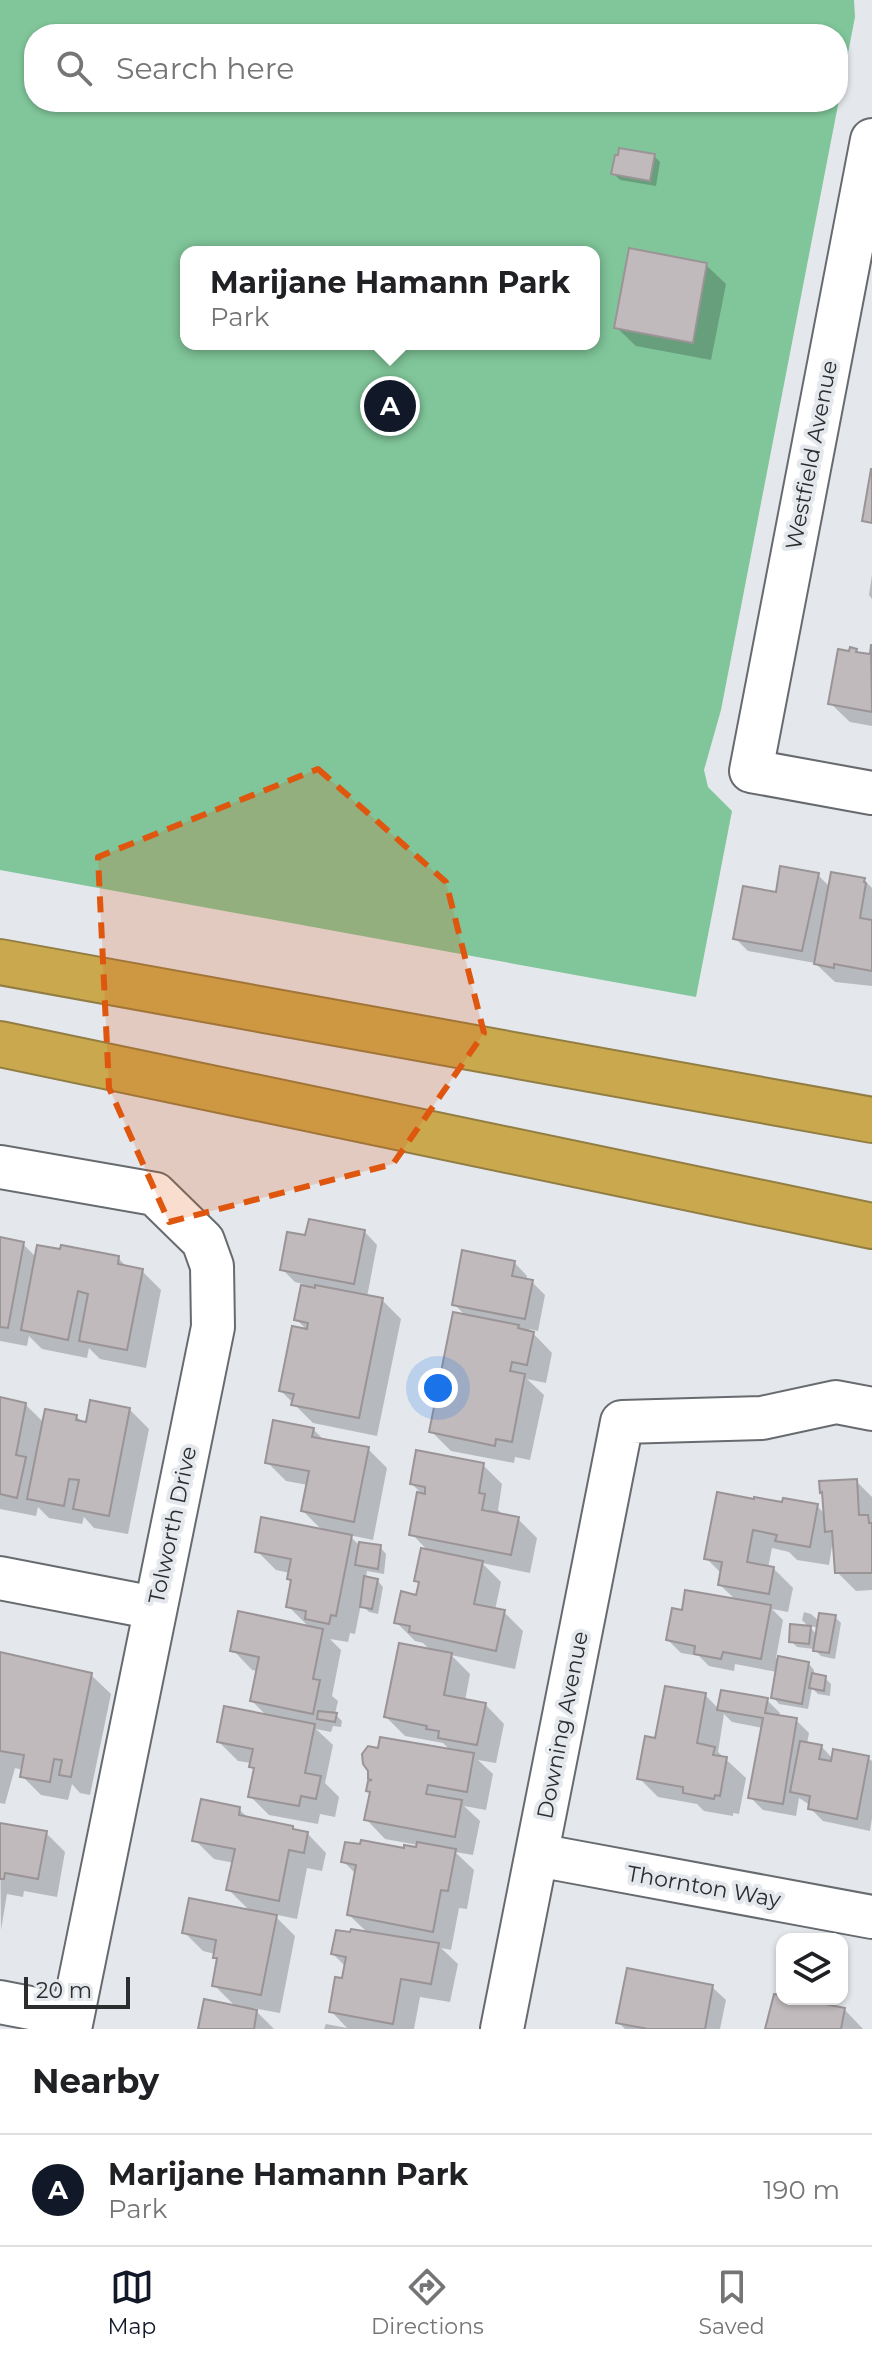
<!DOCTYPE html>
<style>
:root{--surface:#fff;--page:#f6f6f6;--text:#202124;--muted:#757577;--line:#e0e0e0;--accent:#111827}
body{margin:0;font-family:Montserrat,sans-serif;background:var(--page);color:var(--text)}
.controls{position:absolute;right:24px;bottom:24px;display:grid;overflow:hidden;border-radius:16px;box-shadow:0 2px 6px #0004}
.controls button{width:72px;height:72px;display:grid;place-items:center;padding:0;border:0;border-bottom:2px solid var(--line);background:var(--surface);color:var(--text);font:40px sans-serif}
.scale{position:absolute;left:24px;bottom:20px;width:106px;box-sizing:border-box;padding-left:8px;border:4px solid #2b2d2e;border-top:0;font-size:22px;line-height:28px;white-space:nowrap;color:#2b2d2e;-webkit-text-stroke:6px #e4e8ed;paint-order:stroke}
.you{position:absolute;left:438px;top:1388px;width:28px;height:28px;margin:-20px;border:6px solid #fff;border-radius:50%;background:#1a73e8;box-shadow:0 0 0 12px #1a73e833}
.badge{display:grid;place-items:center;width:52px;height:52px;border-radius:50%;background:var(--accent);color:#fff;font-size:26px;font-weight:700}
.pin{position:absolute;translate:-50% -50%;border:4px solid #fff;box-shadow:0 2px 8px #0006}
.popup{position:absolute;left:180px;top:246px;width:420px;height:104px;box-sizing:border-box;display:grid;place-content:center;border-radius:16px;background:var(--surface);filter:drop-shadow(0 2px 6px #0005);font-size:26px;white-space:nowrap;color:var(--muted)}
.popup b{font-size:30px;color:var(--text)}
.popup::after{content:'';position:absolute;left:50%;top:100%;margin-left:-16px;border:16px solid transparent;border-top-color:var(--surface)}
.list{margin:0;padding:0;list-style:none}
h2{display:flex;justify-content:space-between;align-items:center;height:104px;margin:0;padding:0 32px;font-size:34px}
h2 small{font-size:26px;font-weight:400;color:var(--muted)}
.list li{display:grid;grid-template-columns:52px 1fr auto;gap:24px;align-items:center;box-sizing:border-box;height:112px;padding:0 32px;border-top:2px solid var(--line)}
.list b{display:block;font-size:30px;white-space:nowrap}
.list p{margin:0;font-size:26px;white-space:nowrap;color:var(--muted)}
.list em{font-size:26px;font-style:normal;color:var(--muted)}
.icon{flex:none;width:44px;height:44px;fill:none;stroke:currentColor;stroke-width:2;stroke-linecap:round;stroke-linejoin:round}
.map{position:relative;flex:none;width:872px;height:2029px;overflow:hidden}
.search{position:absolute;background:var(--surface);box-shadow:0 2px 6px #0004;left:24px;right:24px;top:24px;height:88px;display:flex;align-items:center;gap:20px;box-sizing:border-box;padding:0 28px;border-radius:32px;color:var(--muted);font-size:30px}
.sheet{height:216px;background:var(--surface)}
nav{display:flex;justify-content:space-around;align-items:center;box-sizing:border-box;height:112px;border-top:2px solid var(--line);background:var(--surface);font-size:22px;color:var(--muted)}
nav a{display:grid;justify-items:center;gap:4px}
nav .on{color:var(--accent)}
.map>svg:first-child{display:block}
</style>
<div class="map">
<svg width="872" height="2029" viewBox="0 0 872 2029">
<rect width="100%" height="100%" fill="#e4e8ed"/>
<path fill="#81c69a" fill-rule="evenodd" d="M0,0H854L855,17L721,710L704,770L708,787L732,811L696,997L0,870ZM34,34H838V102H34ZM186,252H594V344H186Z"/>
<g fill="#0003" fill-rule="evenodd">
<path d="M654,156L660,162L656,186L620,180L613,173Z"/>
<path d="M706,265L726,284L711,360L636,346L616,327Z"/>
<path d="M872,575V599L869,595Z"/>
<path d="M856,650L860,655L871,657L872,652V726L850,722L830,703L851,653Z"/>
<path d="M818,875L830,887L864,880L872,888V986L835,982L815,963L748,951L735,938L777,894Z"/>
<path d="M364,1231L377,1245L367,1297L382,1300L401,1319L377,1436L313,1423L281,1391L308,1331L296,1319L303,1284L295,1282L282,1269L307,1237Z"/>
<path d="M0,1236L4,1240L23,1244L37,1258H118L129,1269L142,1271L161,1290L146,1368L100,1359L89,1348L87,1358L42,1349L29,1336L27,1346L0,1341Z"/>
<path d="M514,1262L527,1276L526,1281L532,1282L545,1295L538,1331L529,1329L552,1353L546,1383L527,1379L544,1395L530,1460L515,1457L514,1463L451,1451L432,1432L467,1317L454,1304Z"/>
<path d="M0,1400L25,1404L44,1423L76,1417L87,1424L129,1409L149,1429L128,1534L94,1528L84,1517L82,1524L49,1518L38,1507L36,1516L0,1509Z"/>
<path d="M313,1429L325,1441L368,1449L387,1468L373,1540L349,1535L358,1544L380,1547L386,1554L384,1574L367,1571L366,1578L377,1580L383,1587L378,1614L369,1612L361,1604L355,1634L350,1633L348,1642L330,1639L341,1650L332,1696L338,1701L335,1714L342,1721L341,1727L333,1726L331,1732L316,1729L333,1745L325,1783L339,1797L335,1817L320,1814L318,1824L269,1815L250,1796L255,1770L251,1763L238,1761L219,1742L268,1717L252,1701L258,1671L252,1670L233,1650L310,1628L288,1606L293,1582L289,1578L290,1573L276,1570L257,1551L323,1531L303,1511L308,1485L286,1481L267,1462Z"/>
<path d="M483,1465L502,1484L498,1510L503,1515L518,1519L537,1538L530,1573L482,1563L501,1582L495,1610L504,1612L523,1631L515,1669L451,1655L470,1674L465,1701L485,1704L504,1724L496,1763L478,1760L493,1774L486,1810L464,1806L480,1821L473,1855L455,1852L474,1870L467,1909L459,1908L451,1950L441,1948L458,1964L450,2002L420,1997L414,2029H324L326,2024L347,2028L331,2011L346,1967L333,1954L368,1933L349,1915L356,1874L343,1861L417,1849L418,1845L385,1839L366,1819L373,1781L370,1778L452,1752L443,1743L405,1736L386,1717L431,1651L423,1643L415,1641L396,1622L418,1597L421,1585L416,1580L429,1552L412,1534L424,1496L412,1484Z"/>
<path d="M856,1481L872,1497V1590L856,1591L837,1572L833,1540L829,1565L797,1560L789,1552L772,1548L768,1568L774,1569L793,1588L788,1612L772,1609L783,1620L776,1658L808,1663L814,1670V1675L825,1678L831,1684L830,1696L818,1694L812,1688L808,1709L779,1704L773,1697L777,1672L735,1664L734,1671L709,1666L699,1656L681,1653L668,1640L684,1612L737,1601L720,1585L722,1574L707,1559L755,1501L817,1506L826,1515Z"/>
<path d="M804,1612L811,1614L820,1622L835,1617L841,1623L835,1659L821,1656L814,1649L797,1647L791,1641L810,1628L802,1620ZM809,1626L819,1628L817,1635Z"/>
<path d="M0,1654L91,1675L111,1694L90,1795L80,1793L72,1784L68,1800L41,1795L22,1776L23,1770L15,1768L5,1804L0,1803Z"/>
<path d="M705,1695L719,1709L767,1700L780,1713L779,1717L796,1720L809,1733L807,1744L821,1746L833,1759L868,1758L872,1761V1818L870,1831L823,1821L810,1808V1805L799,1798L796,1816L763,1810L750,1797L763,1728L732,1722L724,1714L718,1752L746,1778L739,1814L733,1813V1816L704,1811L697,1804L658,1797L639,1778L657,1740Z"/>
<path d="M239,1809L250,1820L292,1828L296,1831L307,1833L326,1853L322,1871L307,1868L297,1919L273,1914L295,1936L280,2013L253,2008L274,2029H200L237,2008L214,1985L219,1961L215,1954L203,1951L184,1932L251,1912L229,1890L234,1863L214,1859L195,1840Z"/>
<path d="M0,1825L46,1833L65,1852L57,1897L24,1891L23,1897L7,1894L1,1930Z"/>
<path d="M712,1987L726,2000L720,2029H625L618,2022Z"/>
<path d="M782,1997L844,2009L863,2029H768Z"/>
</g>
<g fill="#c0babc" stroke="#9a9496" stroke-width="2">
<path d="M619,148L655,154L650,181L611,174L615,155H618Z"/>
<path d="M629,248L707,263L693,343L614,328Z"/>
<path d="M871,469H872V523L862,521Z"/>
<path d="M871,644L872,712L828,704L838,649L849,651L850,647L857,649L856,652L870,654Z"/>
<path d="M780,866L819,873L802,951L733,939L743,886L776,892Z"/>
<path d="M831,872L865,878L864,882L866,883L860,918L872,920V971L834,964V968L814,964Z"/>
<path d="M309,1219L365,1230L354,1284L280,1270L287,1232L305,1235Z"/>
<path d="M0,1237L24,1242L8,1328L0,1327Z"/>
<path d="M37,1245L60,1249L61,1245L119,1256L118,1264L143,1269L127,1350L79,1341L88,1294L78,1291L68,1340L21,1330Z"/>
<path d="M462,1250L515,1261L512,1276L533,1280L525,1319L452,1305Z"/>
<path d="M301,1285L315,1288V1285L383,1298L359,1418L291,1405L294,1394L279,1391L292,1326L307,1329L308,1323L294,1320Z"/>
<path d="M453,1312L519,1325L518,1328L534,1332L527,1365L512,1362L510,1371L525,1374L512,1442L496,1439L495,1446L429,1432Z"/>
<path d="M0,1397L26,1403L16,1455L26,1457L17,1498L0,1494Z"/>
<path d="M90,1400L130,1408L109,1516L73,1509L79,1480L69,1479L64,1506L27,1499L45,1409L77,1415L76,1420L86,1422Z"/>
<path d="M273,1420L314,1428L312,1437L369,1447L354,1522L301,1511L309,1471L265,1463Z"/>
<path d="M416,1450L484,1463L479,1493L485,1494L482,1510L519,1517L511,1555L409,1535L417,1492L425,1494V1487L410,1484Z"/>
<path d="M857,1479L859,1515H868L869,1523H872V1573H835L832,1531L825,1532L822,1492L820,1493L819,1481Z"/>
<path d="M717,1492L754,1499V1497L782,1502L783,1498L818,1504L810,1547L775,1541L777,1535L753,1530L747,1562L774,1567L769,1594L718,1585L722,1562L704,1559Z"/>
<path d="M261,1517L352,1535L336,1616L331,1615L329,1624L305,1619L306,1611L286,1607L291,1580L287,1579L291,1559L255,1552Z"/>
<path d="M359,1542L381,1545L378,1569L355,1565Z"/>
<path d="M421,1548L483,1561L474,1604L505,1610L496,1651L409,1632L410,1626L394,1623L401,1591L416,1595L419,1582L414,1581Z"/>
<path d="M364,1576L378,1579L372,1609L360,1607Z"/>
<path d="M685,1590L771,1605L761,1659L723,1652L721,1659L694,1654L695,1646L666,1640L672,1608L682,1610Z"/>
<path d="M238,1611L323,1629L313,1679L320,1680L313,1714L250,1701L259,1657L230,1651Z"/>
<path d="M819,1613L836,1615L829,1653L813,1651Z"/>
<path d="M790,1624L811,1626L809,1644L789,1642Z"/>
<path d="M399,1643L452,1653L444,1695L486,1703L477,1745L438,1738L439,1731L426,1729L427,1726L384,1717Z"/>
<path d="M0,1652L92,1673L71,1777L59,1775L62,1760L54,1759L50,1782L20,1777L24,1755L0,1751Z"/>
<path d="M778,1656L809,1662L802,1704L771,1698Z"/>
<path d="M812,1673L826,1676L824,1691L809,1688Z"/>
<path d="M665,1686L706,1693L697,1743L715,1747L713,1755L727,1757L720,1796L715,1795L714,1799L683,1793V1787L637,1779L645,1736L655,1738Z"/>
<path d="M721,1690L768,1698L765,1713L797,1718L783,1804L748,1798L763,1718L717,1710Z"/>
<path d="M224,1706L315,1724L305,1773L321,1776L316,1799L301,1796L299,1806L248,1797L254,1768L249,1767L253,1749L217,1742Z"/>
<path d="M318,1711L337,1713L335,1722L317,1719Z"/>
<path d="M380,1737L474,1753L467,1792L428,1785L426,1794L462,1800L455,1837L364,1820L370,1792L366,1791L368,1781L372,1780L368,1779V1771L363,1764L362,1754L368,1746L378,1748Z"/>
<path d="M800,1741L822,1745L819,1759L831,1761L833,1749L869,1756L857,1819L808,1809L810,1796L790,1792Z"/>
<path d="M201,1799L240,1807L239,1815L293,1826V1829L308,1832L304,1853L289,1850L279,1901L226,1890L235,1849L192,1841Z"/>
<path d="M0,1823L47,1831L38,1879L5,1873L4,1879H0Z"/>
<path d="M361,1840L404,1848V1845L416,1847L417,1842L456,1849L448,1891L441,1890L433,1932L347,1915L356,1865L341,1862L345,1842L360,1844Z"/>
<path d="M189,1898L277,1915L261,1995L212,1986L217,1958H213L216,1940L182,1933Z"/>
<path d="M351,1929L439,1943L431,1984L401,1979L393,2024L329,2012L335,1977L342,1978L346,1957L331,1954L336,1930L350,1932Z"/>
<path d="M627,1968L713,1985L705,2029H648L616,2023Z"/>
<path d="M774,1994L782,1995V1999H801L845,2008L841,2029H765Z"/>
<path d="M204,1999L257,2010L254,2029H198Z"/>
</g>
<g fill="none" stroke-linecap="round" stroke-linejoin="round">
<g stroke="#676b6f" stroke-width="46">
<g id="minor">
<path d="M872,140L751,771L872,793"/>
<path d="M0,1167L155,1194L203,1241L212,1266L213,1327L70,2029"/>
<path d="M0,1578L155,1608"/>
<path d="M537,1855L872,1917"/>
<path d="M0,2002L72,2016"/>
<path d="M502,2029L622,1422L762,1418L836,1402L872,1409"/>
</g>
</g>
<g stroke="#927d43" stroke-width="48">
<g id="motorway">
<path d="M0,962L872,1120"/>
<path d="M0,1044L872,1226"/>
</g>
</g>
<use href="#minor" stroke="#fff" stroke-width="42"/>
<use href="#motorway" stroke="#caa84e" stroke-width="44"/>
</g>
<path fill="#df570e" fill-opacity="0.2" stroke="#df570e" stroke-width="6" stroke-dasharray="16 10" stroke-linejoin="round" d="M318,769L446,882L484,1033L393,1164L169,1222L109,1088L98,857Z"/>
<g text-anchor="middle" stroke-width="8" stroke-linejoin="round" paint-order="stroke">
<g font-size="22" fill="#2b2d2e" stroke="#e4e8ed">
<text transform="translate(811 455) rotate(-79)" y="8">Westfield Avenue</text>
<text transform="translate(172 1525) rotate(-78)" y="8">Tolworth Drive</text>
<text transform="translate(562 1725) rotate(-79)" y="8">Downing Avenue</text>
<text transform="translate(704 1886) rotate(10)" y="8">Thornton Way</text>
</g>
</g>
</svg>
<div class="controls">
<button><svg class="icon" aria-label="layers" viewBox="0 0 24 24"><path d="M12 4l9 5-9 5-9-5zM3 14l9 5 9-5"/></svg></button>
</div>
<div class="scale">20 m</div>
<div class="you"></div>
<div class="pin badge" style="left:390px;top:406px">A</div>
<div class="popup"><b>Marijane Hamann Park</b>Park</div>
<div class="search"><svg class="icon" aria-label="search" viewBox="0 0 24 24"><circle cx="10" cy="10" r="6"/><path d="M15 15l6 6"/></svg>Search here</div>
</div>
<section class="sheet">
<h2>Nearby<small></small></h2>
<ul class="list">
<li><span class="badge">A</span><div><b>Marijane Hamann Park</b><p>Park</p></div><em>190 m</em></li>
</ul>
</section>
<nav>
<a class="on"><svg class="icon" aria-label="map" viewBox="0 0 24 24"><path d="M3 6l6-2 6 2 6-2v14l-6 2-6-2-6 2zM9 4v14M15 6v14"/></svg>Map</a>
<a><svg class="icon" aria-label="directions" viewBox="0 0 24 24"><path d="M12 3l9 9-9 9-9-9zM9 14v-3h6M13 9l2 2-2 2"/></svg>Directions</a>
<a><svg class="icon" aria-label="saved" viewBox="0 0 24 24"><path d="M7 4h10v16l-5-4-5 4z"/></svg>Saved</a>
</nav>
